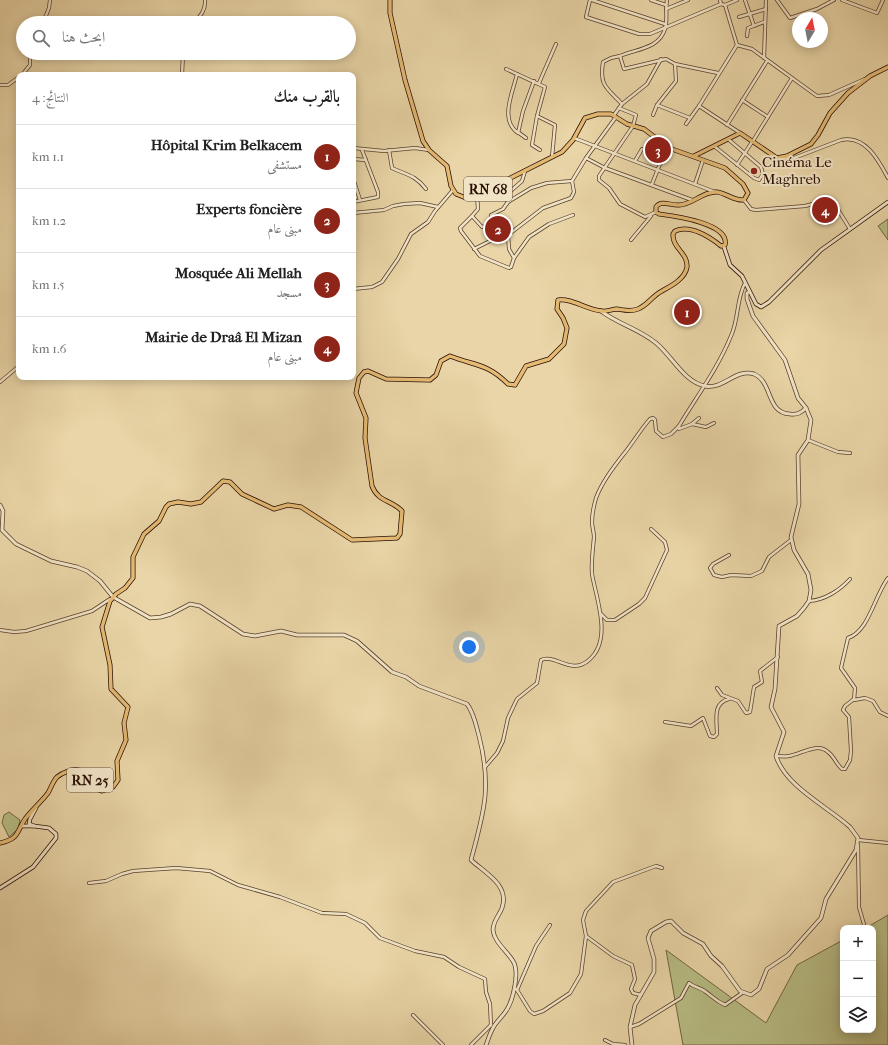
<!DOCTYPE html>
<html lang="ar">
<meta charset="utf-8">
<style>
:root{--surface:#fff;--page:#f6f6f6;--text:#222;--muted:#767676;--line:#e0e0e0;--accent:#8f2418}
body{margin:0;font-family:"IM FELL French Canon",Amiri,serif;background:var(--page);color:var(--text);direction:rtl}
.controls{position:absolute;right:12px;bottom:12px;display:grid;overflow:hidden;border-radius:8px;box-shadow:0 2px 10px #0003}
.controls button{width:36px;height:36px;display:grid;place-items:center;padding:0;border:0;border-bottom:1px solid var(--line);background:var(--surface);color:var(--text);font:20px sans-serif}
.compass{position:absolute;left:792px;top:12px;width:36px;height:36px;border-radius:50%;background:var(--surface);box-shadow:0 2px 10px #0003;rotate:10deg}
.you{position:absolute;left:469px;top:647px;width:14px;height:14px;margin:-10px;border:3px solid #fff;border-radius:50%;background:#1a73e8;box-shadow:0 0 0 6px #1a73e833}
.badge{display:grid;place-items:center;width:26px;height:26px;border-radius:50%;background:var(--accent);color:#fff;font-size:13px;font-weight:700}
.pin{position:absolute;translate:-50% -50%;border:2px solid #fff;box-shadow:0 1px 4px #0006}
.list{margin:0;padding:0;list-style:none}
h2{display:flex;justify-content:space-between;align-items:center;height:52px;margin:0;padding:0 16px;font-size:17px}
h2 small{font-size:13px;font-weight:400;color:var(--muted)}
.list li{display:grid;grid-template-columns:26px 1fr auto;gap:12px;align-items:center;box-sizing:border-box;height:64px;padding:0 16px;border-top:1px solid var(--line)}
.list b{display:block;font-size:15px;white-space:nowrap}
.list p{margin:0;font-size:13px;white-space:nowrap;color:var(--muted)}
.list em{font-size:13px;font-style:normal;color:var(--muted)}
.icon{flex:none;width:22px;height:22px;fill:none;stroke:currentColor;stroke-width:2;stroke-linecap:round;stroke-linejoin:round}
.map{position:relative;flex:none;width:888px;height:1045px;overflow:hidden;direction:ltr}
.search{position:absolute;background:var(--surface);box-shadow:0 2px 10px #0003;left:16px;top:16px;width:340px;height:44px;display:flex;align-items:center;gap:10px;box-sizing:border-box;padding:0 14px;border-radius:22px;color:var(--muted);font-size:15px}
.panel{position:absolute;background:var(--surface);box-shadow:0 2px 10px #0003;left:16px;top:72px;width:340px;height:308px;border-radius:8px;direction:rtl}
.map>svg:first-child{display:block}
</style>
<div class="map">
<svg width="888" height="1045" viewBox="0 0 888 1045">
<rect width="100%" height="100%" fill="#e9d5a7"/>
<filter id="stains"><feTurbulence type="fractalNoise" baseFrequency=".005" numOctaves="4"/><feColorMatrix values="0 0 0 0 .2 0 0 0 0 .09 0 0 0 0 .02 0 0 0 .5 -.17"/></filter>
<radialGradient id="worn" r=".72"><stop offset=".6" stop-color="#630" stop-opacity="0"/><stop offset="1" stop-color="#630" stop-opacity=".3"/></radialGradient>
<g fill="#b8bd85" stroke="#706644">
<path d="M888,219V240L878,226Z"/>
<path d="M9,812L20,820L18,829L9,837L2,823L4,815Z"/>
<path d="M888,915V1045H683L666,950L766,1023L797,965L843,940V1030H873V928H866Z"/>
</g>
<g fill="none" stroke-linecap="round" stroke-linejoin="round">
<g stroke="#59402c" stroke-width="4">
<g id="minor">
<path d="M590,0L586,17L639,34H650L721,4L725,5L737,0"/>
<path d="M592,0L665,24"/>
<path d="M651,0L666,5"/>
<path d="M667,0C665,9 668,20 665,29C659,49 636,49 620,56L624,69L666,59L675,64L718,73"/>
<path d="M720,0L721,4"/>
<path d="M745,0L754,26"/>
<path d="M777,0L790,18L817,9L834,0"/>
<path d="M842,0L877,13L883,0"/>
<path d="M725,5L737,45"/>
<path d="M666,9L688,0"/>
<path d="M739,17L766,9"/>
<path d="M32,23L45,18L49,8L50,0"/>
<path d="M193,23C200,18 206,9 205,0"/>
<path d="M747,36L748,28L764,22"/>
<path d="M620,56L611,58L603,62C599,86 607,88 622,104"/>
<path d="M764,58L766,0"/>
<path d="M675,64L676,81L657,105L690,118"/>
<path d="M506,69L545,87L537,116L555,125L552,157"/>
<path d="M517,74C513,92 499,120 518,133L523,111L534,81"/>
<path d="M22,75L30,65V53"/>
<path d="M182,75L183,53"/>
<path d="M539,83L556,44"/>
<path d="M0,85H8L19,77"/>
<path d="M742,100L768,117"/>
<path d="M619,108L636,115L633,126L599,176V180L609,188L620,204L645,217L656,212"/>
<path d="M614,115L622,104L647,84L661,59"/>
<path d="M653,115L657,105"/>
<path d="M537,116L532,145L540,150"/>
<path d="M616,117L586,158L605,168L692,200"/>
<path d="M686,124L699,106"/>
<path d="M727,125L767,61"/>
<path d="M519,133L526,138"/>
<path d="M740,133L699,106L737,45L752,49L817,96L829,95L865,79"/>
<path d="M574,138L715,192"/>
<path d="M753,141L792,78"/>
<path d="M714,146L754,178L759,180L763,174L761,167L728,139"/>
<path d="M353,148L384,151L415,148L429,150"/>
<path d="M389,150L392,168C407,175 415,175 426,189"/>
<path d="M783,158H794L841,140C865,134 879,161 888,178"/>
<path d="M353,159L366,160"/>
<path d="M635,161L642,149"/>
<path d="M737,165L752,142"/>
<path d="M525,171L522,181L505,196L508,202L531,188L547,183L572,181L586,158"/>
<path d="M353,178L360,200"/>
<path d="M652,184L667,146"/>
<path d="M695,184L703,160"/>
<path d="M477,195L478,209L472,216L482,227L492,225L491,215L503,209L508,202"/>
<path d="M744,200L751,209L756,210L805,206L828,200L837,208L850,229"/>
<path d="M353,202L378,197V192L362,150"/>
<path d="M353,213L384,210L393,206L404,204L420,203L438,207"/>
<path d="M472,216L460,228L461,231L480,256L509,268L511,267L514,258L509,249L508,235L543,208L571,198L574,192L572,181"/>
<path d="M631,240L651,216"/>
<path d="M474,249L492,240"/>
<path d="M514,258L529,237L549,224L573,215"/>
<path d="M353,289L372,287L382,282L398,259L411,234L428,222L435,211L453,190"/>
<path d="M0,382L19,366"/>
<path d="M692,424L699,418"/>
<path d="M679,426V429L692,424L706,427L714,423"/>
<path d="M808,440L838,452L850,453"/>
<path d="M729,555L713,564L710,568L714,575L722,577L731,575L751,576L762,571L769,557L791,540"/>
<path d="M888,578C874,597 869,631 848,638L841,668L855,688L854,700L865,698L873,701L880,712L888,716"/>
<path d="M809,601C825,600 840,590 850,579"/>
<path d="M601,614L607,620H615L639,604L645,598L667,550L665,542L651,529"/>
<path d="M0,630L14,632L26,631L92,611L110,599"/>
<path d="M717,688L722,695L738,701L746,713L750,712L754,687L762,682L760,671L778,657"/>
<path d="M665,722L691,726L703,718L710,736L714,737L717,734C717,721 712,703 729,699"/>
<path d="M776,756C781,756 785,757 789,756C802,754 817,742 828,752C834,756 836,764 842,769H845L850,760L851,751L849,717L843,710L845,706L854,699"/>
<path d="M485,767L497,753L503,741L508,718L517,699L537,683L541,660C555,653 571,676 589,660C613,640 596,598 592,574C591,562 593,549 594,537C594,532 592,527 592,522C592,515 594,505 596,498C602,482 613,468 623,455C633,443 640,430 650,419L653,418L655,420L656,431L663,437L671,434L679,426C697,396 718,368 731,336C739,319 736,300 745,283"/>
<path d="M858,840L888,843"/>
<path d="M858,845L859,907L865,928"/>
<path d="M89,883L106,881L122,874L133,871L176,868L210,871L238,885L280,897L322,913L346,914L365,923L380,938L415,951L444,957L459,967L485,979L486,992L490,1004L491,1025"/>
<path d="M586,936L613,956L632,965L635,979L631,989L633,993L641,995"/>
<path d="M514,988L517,990L530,1011L534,1014L543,1011L570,993L581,974L586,936L583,920L586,911L613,882L656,866L662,868"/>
<path d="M517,990L536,946L550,925"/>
<path d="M413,1015L443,1045"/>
<path d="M630,1027L639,1024L681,998L689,983C695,988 702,988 706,992C713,997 716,1001 725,1005L742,993"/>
<path d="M605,1040L613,1044L625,1045"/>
<path d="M471,1045L491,1025"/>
</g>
</g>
<g stroke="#59402c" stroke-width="4.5">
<g id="tertiary">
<path d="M601,311C618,324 639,329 656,343C672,356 684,382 705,386C723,390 736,368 754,374C773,382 766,413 790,414C797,415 801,413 806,408"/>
<path d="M0,505L3,511L2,530L16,544L51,561L77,567L87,571L100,581L113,597L150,618L161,617L171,614L190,604L200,606L243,634L255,636L281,631L297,635H344L357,641L392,672L406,677L419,686L467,704C474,713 476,725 479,736C492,787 484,812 471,860C485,873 510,885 502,908C499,916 493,921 493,930C494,942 507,951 513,961C520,972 513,1001 506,1011C502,1017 496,1022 493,1028C490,1033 488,1040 486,1045"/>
<path d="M632,1045L630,1027L635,1005L654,972V959L648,938L651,931L666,922L671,921L683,933L703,944L711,956L722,966L740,991L751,995L759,989L767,969L788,955L821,918L826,899L856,850L858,838L850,827C828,807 785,786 776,756L784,732L771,707L775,689L779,626L797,616L804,608L809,601L811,590L808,574L794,550L791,537L799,504L798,455L808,440L811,420L806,408L798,398L785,360L753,316L747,299V293L749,292"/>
</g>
</g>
<g stroke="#290e03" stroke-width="4.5">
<g id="secondary">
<path d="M724,247L730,265L742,276L756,304L761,307L769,302L821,250L888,202"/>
<path d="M22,826H34L29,824L30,819L36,808"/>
<path d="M0,888L33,867L56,838V834L49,828L34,826"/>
</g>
</g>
<g stroke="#290e03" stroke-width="5">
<g id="primary">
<path d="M694,156L740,133L777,158L787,156L811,144L818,135L830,113L848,93L870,76L888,67"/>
<path d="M0,843C19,839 16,833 25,819C32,810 41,802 48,793C51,788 53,781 57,777C62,773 71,769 78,770C91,771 90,788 102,791L113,787L118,780L117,761L126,740L124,723L128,707L111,689L110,665L102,627L110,601L116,594L125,588L133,578V557L144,534L159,521L166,507L169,504L178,502L191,504L201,502L223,481L230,482L242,494L274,509L288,505L301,507L352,540L397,538L400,534L402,511C392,500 378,502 372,486L365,438L366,418L356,393L359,378L364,372L368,371L386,379L430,380L436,375L441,361L450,356C475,366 487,363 508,384L515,385L526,366L549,359L564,344L567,328L563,318L557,309L558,300C572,298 587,310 602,311C607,312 612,309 617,309C624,310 630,312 638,309C648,305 652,296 662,291C671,286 685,279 687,267C688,253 672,248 673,234L675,231C690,224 710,237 721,246L725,245C730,223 674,216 659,214L656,212V207C661,199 671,206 679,205C692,205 703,191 717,192C726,193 734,201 744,200L748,193L743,184L725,168L669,148L644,129L627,124L611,114H598L585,118L573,140L562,152L475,196L466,198L456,194L451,186L447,166L429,150L423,141L405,80L390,13V0"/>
</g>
</g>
<use href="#minor" stroke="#f1e4c6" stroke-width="2.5"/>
<use href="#tertiary" stroke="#f1e4c6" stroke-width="3"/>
<use href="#secondary" stroke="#f1e4c6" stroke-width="3"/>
<use href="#primary" stroke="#e4ba74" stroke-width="3.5"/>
</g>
<circle fill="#8f2418" stroke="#f1e4c6" stroke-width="1.5" cx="754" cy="171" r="4"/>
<g text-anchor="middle" stroke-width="4" stroke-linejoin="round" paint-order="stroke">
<g fill="#f1e4c6" stroke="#654e3e" stroke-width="1">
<rect x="464" y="177" width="48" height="24" rx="3"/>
<rect x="67" y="768" width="46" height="24" rx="3"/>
</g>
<g font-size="14" font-weight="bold" fill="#290e03">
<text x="488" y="194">RN 68</text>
<text x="90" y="785">RN 25</text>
</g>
<g font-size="15" fill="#290e03" stroke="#f1e4c6" text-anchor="start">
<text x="762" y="167">Cinéma Le<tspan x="762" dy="17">Maghreb</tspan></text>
</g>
</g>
<rect width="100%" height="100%" filter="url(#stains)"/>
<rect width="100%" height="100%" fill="url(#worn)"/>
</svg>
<div class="controls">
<button>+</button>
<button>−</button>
<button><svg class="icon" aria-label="layers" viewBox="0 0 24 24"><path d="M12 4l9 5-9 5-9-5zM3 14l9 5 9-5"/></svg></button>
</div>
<svg class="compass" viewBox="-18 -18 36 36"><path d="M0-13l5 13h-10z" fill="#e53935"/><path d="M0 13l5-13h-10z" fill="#767676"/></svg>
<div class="you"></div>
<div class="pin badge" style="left:687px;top:312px">1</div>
<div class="pin badge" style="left:498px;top:229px">2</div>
<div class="pin badge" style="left:658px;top:150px">3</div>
<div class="pin badge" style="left:825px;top:210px">4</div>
<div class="search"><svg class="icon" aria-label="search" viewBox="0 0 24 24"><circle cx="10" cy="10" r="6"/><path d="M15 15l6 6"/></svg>ابحث هنا</div>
<section class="panel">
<h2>بالقرب منك<small>النتائج: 4</small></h2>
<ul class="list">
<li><span class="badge">1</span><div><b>Hôpital Krim Belkacem</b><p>مستشفى</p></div><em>1.1 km</em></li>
<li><span class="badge">2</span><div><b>Experts foncière</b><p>مبنى عام</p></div><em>1.2 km</em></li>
<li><span class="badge">3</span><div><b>Mosquée Ali Mellah</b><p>مسجد</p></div><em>1.5 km</em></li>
<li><span class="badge">4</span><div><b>Mairie de Draâ El Mizan</b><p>مبنى عام</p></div><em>1.6 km</em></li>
</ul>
</section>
</div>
